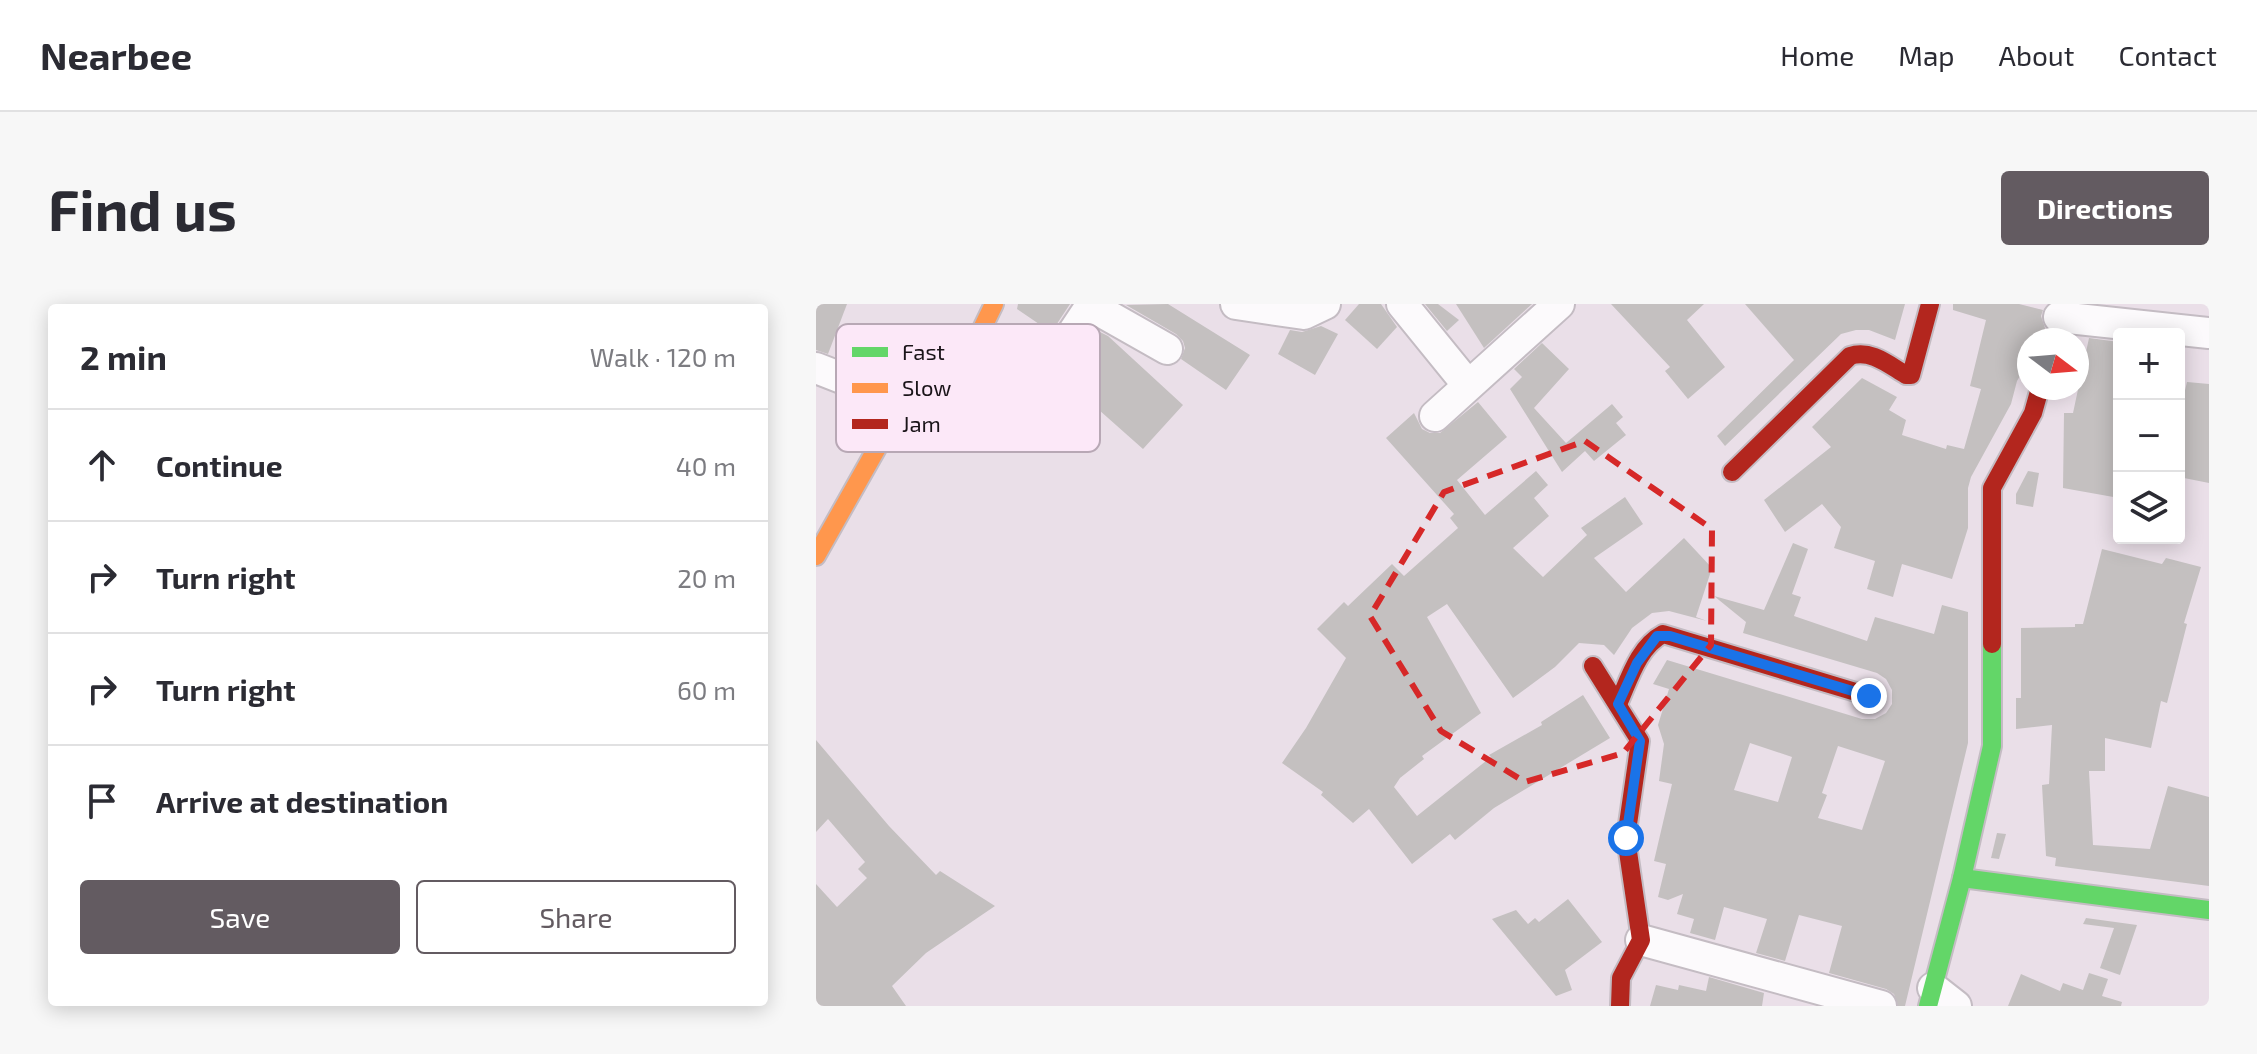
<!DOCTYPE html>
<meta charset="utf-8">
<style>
:root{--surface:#fff;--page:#f7f7f7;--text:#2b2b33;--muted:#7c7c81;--line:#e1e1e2;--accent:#635b61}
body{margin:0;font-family:"Exo 2",sans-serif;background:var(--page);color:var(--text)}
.controls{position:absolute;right:24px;top:24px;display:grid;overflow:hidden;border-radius:8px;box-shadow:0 4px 20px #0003}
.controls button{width:72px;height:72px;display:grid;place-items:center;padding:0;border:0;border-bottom:2px solid var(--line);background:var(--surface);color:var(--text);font:40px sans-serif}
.compass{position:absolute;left:1201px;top:24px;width:72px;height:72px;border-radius:50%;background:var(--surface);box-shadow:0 4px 20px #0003;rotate:106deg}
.stop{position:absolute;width:24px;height:24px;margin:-18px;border:6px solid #1a73e8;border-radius:50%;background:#fff}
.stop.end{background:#1a73e8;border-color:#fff;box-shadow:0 2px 8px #0008}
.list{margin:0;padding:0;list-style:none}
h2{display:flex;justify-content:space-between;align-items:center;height:104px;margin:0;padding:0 32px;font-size:34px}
h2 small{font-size:26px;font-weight:400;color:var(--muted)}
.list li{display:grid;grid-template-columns:52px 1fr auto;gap:24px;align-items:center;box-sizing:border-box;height:112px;padding:0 32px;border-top:2px solid var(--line)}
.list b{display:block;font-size:30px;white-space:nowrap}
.list em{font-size:26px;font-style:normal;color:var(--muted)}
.actions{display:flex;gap:16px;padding:24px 32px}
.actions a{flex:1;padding:18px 0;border:2px solid var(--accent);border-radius:8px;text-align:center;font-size:28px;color:var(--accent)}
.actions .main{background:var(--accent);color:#fff}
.icon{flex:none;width:44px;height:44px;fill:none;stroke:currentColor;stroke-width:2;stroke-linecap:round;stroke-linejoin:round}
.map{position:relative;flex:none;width:1393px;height:702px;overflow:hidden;border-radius:8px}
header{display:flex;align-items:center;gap:48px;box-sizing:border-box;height:112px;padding:0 40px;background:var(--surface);border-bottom:2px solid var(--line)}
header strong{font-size:38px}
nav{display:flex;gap:44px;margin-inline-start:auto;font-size:28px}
.intro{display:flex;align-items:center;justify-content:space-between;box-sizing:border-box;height:192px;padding:0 48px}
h1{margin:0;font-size:56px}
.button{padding:20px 36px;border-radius:8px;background:var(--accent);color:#fff;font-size:28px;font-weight:700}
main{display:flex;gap:48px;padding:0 48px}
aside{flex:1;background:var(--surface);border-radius:8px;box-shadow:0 4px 20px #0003}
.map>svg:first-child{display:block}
</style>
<header>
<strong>Nearbee</strong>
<nav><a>Home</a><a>Map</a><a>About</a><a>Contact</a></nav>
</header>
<div class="intro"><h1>Find us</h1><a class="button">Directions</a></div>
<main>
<aside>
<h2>2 min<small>Walk · 120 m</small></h2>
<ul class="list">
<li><svg class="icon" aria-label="ahead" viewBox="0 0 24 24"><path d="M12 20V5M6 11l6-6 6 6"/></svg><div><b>Continue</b></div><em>40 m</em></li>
<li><svg class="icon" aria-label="right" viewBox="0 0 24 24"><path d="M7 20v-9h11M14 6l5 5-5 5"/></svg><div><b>Turn right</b></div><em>20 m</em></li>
<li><svg class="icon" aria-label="right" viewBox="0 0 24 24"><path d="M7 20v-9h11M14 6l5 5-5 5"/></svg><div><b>Turn right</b></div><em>60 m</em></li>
<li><svg class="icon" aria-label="arrive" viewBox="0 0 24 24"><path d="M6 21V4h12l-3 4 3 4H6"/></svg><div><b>Arrive at destination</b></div></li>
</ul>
<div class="actions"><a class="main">Save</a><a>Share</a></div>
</aside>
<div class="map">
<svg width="1393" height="702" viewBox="0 0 1393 702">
<rect width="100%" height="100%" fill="#eadfe8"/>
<g fill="#c4c0c0" fill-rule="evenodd">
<path d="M0,0H31L12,50L0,46Z"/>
<path d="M202,0H254L225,44L222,54L226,64L223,62L218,68L199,54L223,20L201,5Z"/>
<path d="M352,0L434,51L410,86L365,55L369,44L367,37L360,30L310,1Z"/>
<path d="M543,0H565L581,23L561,45L529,16Z"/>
<path d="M609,0H622L643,16L631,27Z"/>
<path d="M640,0H716L668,44Z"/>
<path d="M795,0H888L871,16L909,63L872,95L849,67L854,63Z"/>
<path d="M929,0H1089L1079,36L1053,26H1040L1025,30L909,142L901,132L978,56Z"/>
<path d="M1137,0H1203L1227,6L1225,12L1229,24L1226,36H1213V63L1207,67L1201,77L1195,100L1155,173L1152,184V224L1136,275L1086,260L1077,293L1051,285L1059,257L1018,244L1025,223L1006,200L969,228L948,196L1015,143L996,123L1046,74L1081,93L1073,106L1090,116L1086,131L1130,145L1131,141L1148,145L1165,85L1154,82L1170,16L1137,6Z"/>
<path d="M505,22L522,30L499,71L462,50L474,26L486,28Z"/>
<path d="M280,26L292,32L367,101L327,145L265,90L261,95L232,70H247L254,65Z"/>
<path d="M1273,34L1303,38V194L1247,184L1248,109H1257Z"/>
<path d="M726,39L753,65L718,104L750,139L796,100L807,113L800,119L810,131L778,157L769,147L746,168L694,85L706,73L698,65Z"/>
<path d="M1371,78L1393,80V179L1363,173L1367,132L1363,131V98L1366,99Z"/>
<path d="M662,98L691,133L641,176L669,211L720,167L732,181L718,194L733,212L697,244L727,273L771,231L765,224L809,193L827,220L778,254L810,288L868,234L896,264L880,313L891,317L853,307L836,309L816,324L798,351L788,341L763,339L739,363L697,394L631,300L611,313L665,409L606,452L608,455L584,474L578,483L601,512L675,453L673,451L726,421L725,418L767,391L794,434L678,504L639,536L634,530L596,560L553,505L537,519L505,491L507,488L466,459L490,424L530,354L501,325L528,298L532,302L576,260L588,272L642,224L634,214L638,210L570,134L598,109L606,125L614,129H624Z"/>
<path d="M1212,167L1223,169L1217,203L1200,200V190Z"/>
<path d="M977,239L992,245L976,290L985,293L978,312L1051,337L1059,313L1118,330L1126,301L1152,308V439L1089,702H1082L1078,690L1070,685L1013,669L1026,622L983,611L969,657L940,649L951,615L908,603L899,636L874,629L878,615L861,610L867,590L852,596L842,593L850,560L838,557L856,480L843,477L848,440L842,421L853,385L837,380L851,356L1046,415H1059L1070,409L1076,400V386L1070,375L1061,369L927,329L930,318L898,292L948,306ZM934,439L976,453L962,498L918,486ZM1022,442L1069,457L1046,526L1002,514L1011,491L1006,489Z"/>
<path d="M1286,245L1346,260L1350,254L1385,263L1368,319L1371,320L1351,399L1345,397L1335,444L1289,434V467H1273L1277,541L1334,545L1352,482L1393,493V582L1239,562L1240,554L1230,552L1226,481L1233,480L1236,421L1200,425V394H1205V324L1259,323V320H1267Z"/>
<path d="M0,436L73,522L120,571L124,567L179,602L110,649L76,682L90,702H0V580L21,603L51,574L42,565L49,558L12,515L0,528Z"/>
<path d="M1181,529L1190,530L1183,555L1175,554Z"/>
<path d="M752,595L786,638L749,666L756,686L740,692L676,615L700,606L712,620L719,614L723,618Z"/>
<path d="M1270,614L1321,621L1304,671L1284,664L1298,624L1267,620Z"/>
<path d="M1273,669L1292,675L1286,692L1306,698L1305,702H1192L1205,670L1244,687L1247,679L1267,686Z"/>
<path d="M893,673L948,689L946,702H834L840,681L862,686L863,681L890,687Z"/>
</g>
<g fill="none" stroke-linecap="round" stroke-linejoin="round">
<g stroke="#c4bcc3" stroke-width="34">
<g id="street">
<path d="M420,0L488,10L509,0"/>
<path d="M586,0L651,80"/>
<path d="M275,2L351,45"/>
<path d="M1243,13L1393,29"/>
<path d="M240,54L276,0"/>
<path d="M0,64L87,98"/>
<path d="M619,112L743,0"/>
<path d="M825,636L1065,702"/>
<path d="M1117,684L1140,702"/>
</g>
</g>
<g stroke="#c4bcc3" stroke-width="22">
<g id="fast">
<path d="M1146,574L1393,606"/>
<path d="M1112,702L1146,574L1176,442V340"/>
</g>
</g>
<g stroke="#c4bcc3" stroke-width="22">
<path id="slow" d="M0,252L87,98L150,58L178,0"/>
</g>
<g stroke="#c4bcc3" stroke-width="22">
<g id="jam">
<path d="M916,168L1034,52C1055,45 1073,61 1090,71H1095L1114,0"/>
<path d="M1176,340V184L1217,109L1224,84"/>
<path d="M777,362L824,437L810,534L825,636L805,674L804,702"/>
<path d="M802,400C813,376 822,343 847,330L1053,392"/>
</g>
</g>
<use href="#street" stroke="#fcfafc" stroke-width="30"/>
<use href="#fast" stroke="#63d668" stroke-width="18"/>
<use href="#slow" stroke="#ff974d" stroke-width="18"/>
<use href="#jam" stroke="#b3261e" stroke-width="18"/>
</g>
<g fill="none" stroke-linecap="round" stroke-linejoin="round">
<path stroke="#1a73e8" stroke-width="10" d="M810,534L824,437L802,400L821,359L841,332H854L1053,392"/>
</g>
<path fill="none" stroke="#d62828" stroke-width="6" stroke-dasharray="16 10" stroke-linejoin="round" d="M769,137L896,225L895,341L807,449L709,478L625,427L554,312L628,188Z"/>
<rect x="20" y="20" width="264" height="128" rx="12" fill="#fce8f8" stroke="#b8a8b5" stroke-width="2"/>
<rect x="36" y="43" width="36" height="10" fill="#63d668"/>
<rect x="36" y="79" width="36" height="10" fill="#ff974d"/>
<rect x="36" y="115" width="36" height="10" fill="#b3261e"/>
<g font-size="22" fill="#1a1419">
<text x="86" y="56">Fast</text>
<text x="86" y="92">Slow</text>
<text x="86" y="128">Jam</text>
</g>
</svg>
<div class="controls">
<button>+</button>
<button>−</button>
<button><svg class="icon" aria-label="layers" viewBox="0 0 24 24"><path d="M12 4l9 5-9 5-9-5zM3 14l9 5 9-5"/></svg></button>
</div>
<svg class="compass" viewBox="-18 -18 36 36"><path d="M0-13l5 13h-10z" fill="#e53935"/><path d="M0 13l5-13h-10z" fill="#7c7c81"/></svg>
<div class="stop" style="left:810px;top:534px"></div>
<div class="stop end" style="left:1053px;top:392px"></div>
</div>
</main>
